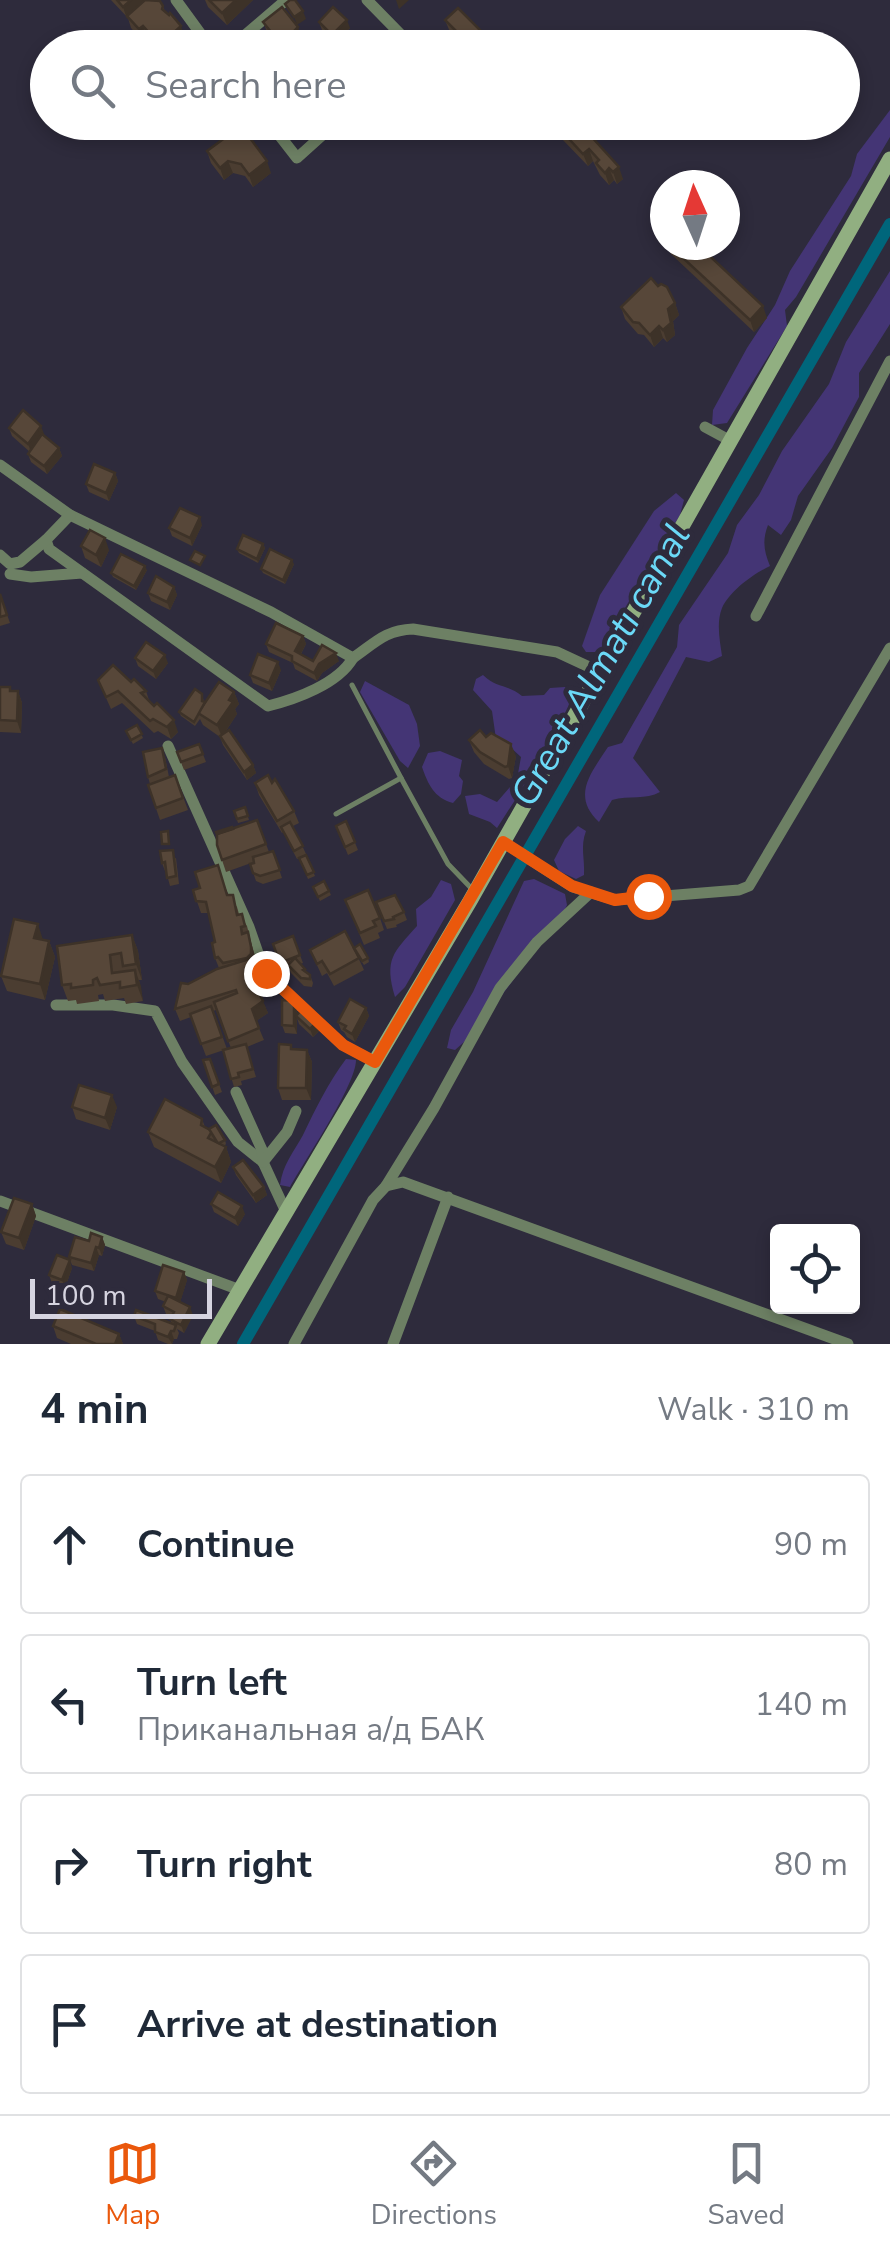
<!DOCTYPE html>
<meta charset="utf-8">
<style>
:root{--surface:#fff;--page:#f6f6f7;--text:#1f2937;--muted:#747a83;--line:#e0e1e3;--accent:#ea580c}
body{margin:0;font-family:"Nunito Sans",sans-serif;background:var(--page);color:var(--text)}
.controls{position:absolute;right:30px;bottom:30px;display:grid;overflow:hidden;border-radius:10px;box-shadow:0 5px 15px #0003}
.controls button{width:90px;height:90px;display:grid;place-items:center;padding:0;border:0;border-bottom:2px solid var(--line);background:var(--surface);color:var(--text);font:50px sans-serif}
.compass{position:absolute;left:650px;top:170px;width:90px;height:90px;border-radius:50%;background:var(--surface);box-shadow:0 5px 15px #0003;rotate:357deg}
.scale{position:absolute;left:30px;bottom:25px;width:182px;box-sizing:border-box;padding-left:10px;border:5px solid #d6d4e0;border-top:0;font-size:28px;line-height:35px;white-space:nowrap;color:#d6d4e0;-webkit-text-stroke:8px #2e2b3c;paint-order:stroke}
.stop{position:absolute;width:30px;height:30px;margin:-22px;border:8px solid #ea580c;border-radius:50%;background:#fff}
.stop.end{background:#ea580c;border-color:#fff;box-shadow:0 2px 10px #0008}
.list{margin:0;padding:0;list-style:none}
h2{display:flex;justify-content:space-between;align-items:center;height:130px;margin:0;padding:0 40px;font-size:42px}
h2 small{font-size:32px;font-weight:400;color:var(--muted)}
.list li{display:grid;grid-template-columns:65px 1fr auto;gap:30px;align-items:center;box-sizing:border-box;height:140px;margin:0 20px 20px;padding:0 20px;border:2px solid var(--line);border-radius:10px}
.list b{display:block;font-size:38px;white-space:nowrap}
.list p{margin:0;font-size:32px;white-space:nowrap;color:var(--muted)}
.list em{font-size:32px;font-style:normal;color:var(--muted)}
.icon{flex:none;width:55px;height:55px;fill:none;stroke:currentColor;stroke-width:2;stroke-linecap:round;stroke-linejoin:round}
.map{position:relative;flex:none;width:890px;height:1344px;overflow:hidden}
.search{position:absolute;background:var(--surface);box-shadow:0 5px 15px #0003;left:30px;right:30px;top:30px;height:110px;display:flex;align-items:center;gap:25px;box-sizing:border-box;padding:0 35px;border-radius:55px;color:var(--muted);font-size:38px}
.sheet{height:770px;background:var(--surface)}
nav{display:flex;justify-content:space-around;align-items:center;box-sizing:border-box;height:140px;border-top:2px solid var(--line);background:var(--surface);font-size:28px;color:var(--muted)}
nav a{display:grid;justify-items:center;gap:5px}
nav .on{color:var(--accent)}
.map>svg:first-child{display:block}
</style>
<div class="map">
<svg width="890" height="1344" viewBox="0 0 890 1344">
<rect width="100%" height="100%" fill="#2e2b3c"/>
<g fill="#443575">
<path d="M890,110V137L796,297L785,310L787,326L727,423L712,425L713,410L747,348L775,305L790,271L851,176L857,154Z"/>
<path d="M890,271V324L859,373V397L832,448L798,496L791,520L781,535L768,525C762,541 764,551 770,566C753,574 730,591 722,608C716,623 720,641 722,656L709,662L686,657L633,758L660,792C646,800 629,795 612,800L599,822C571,796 591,773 608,747L622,743L677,647L679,625L728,553L737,525L759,495L782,451L829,384L846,342Z"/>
<path d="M676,493L684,500L680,515L599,652H586L582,646L600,595L654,511Z"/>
<path d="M483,675C496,688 507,684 522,696L544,695L550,688L565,687L572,692C570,713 552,728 548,749L497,828L490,822L469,814L465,796L480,794L497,802L517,779L521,757L509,746L496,739L492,711L473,690L476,679Z"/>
<path d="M365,681L409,705L417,724L420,746L408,768L400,761L360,692Z"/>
<path d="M440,751L462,760L459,776L463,781L461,794L453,803C434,798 428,784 422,767L428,753Z"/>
<path d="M578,826L586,831C580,847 585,858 584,875L576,879L559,871L554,860L565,839Z"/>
<path d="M534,879L565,894L567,905L562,915L472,1035L455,1050L447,1048L451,1030L473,992L524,881Z"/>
<path d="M441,880L451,884L455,900L405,987L395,997C384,959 393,953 417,926L416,909L431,897Z"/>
<path d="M346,1059L356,1060C356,1085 305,1160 290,1187L280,1185C283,1164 293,1153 303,1135C316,1108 328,1083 346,1059Z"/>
</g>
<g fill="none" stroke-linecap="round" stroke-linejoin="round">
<path stroke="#00667b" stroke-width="12" d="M243,1344L890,224"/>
<g stroke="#6d8064" stroke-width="5">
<path d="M352,685L401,778"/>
<path d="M336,814L401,778L448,864L472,889"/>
</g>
<g stroke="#6d8064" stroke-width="11">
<path d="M176,0L211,48"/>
<path d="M367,0L414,48"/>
<path d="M230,48L286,0"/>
<path d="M269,122L297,158L337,122"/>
<path d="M705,427L731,441"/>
<path d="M0,465L70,515L271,612L353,658C375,643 385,630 413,629L557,652L600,672"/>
<path d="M70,515L46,540L49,549L268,706C296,699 338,684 353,658"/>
<path d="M0,555L10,564L20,562L46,540"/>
<path d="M10,574L31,577L82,573"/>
<path d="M756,616L890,361"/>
<path d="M168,746L249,927L265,973L343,1045L375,1062"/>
<path d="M503,842L573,887L615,900L739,890L749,886L890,648"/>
<path d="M56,1005H113L155,1011L182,1062L238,1142L263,1162L286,1212"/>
<path d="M236,1092L262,1150L263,1162"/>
<path d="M263,1162L287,1132L296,1111"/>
<path d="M386,1186L434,1108L500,988L537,942L591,892"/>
<path d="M0,1201L240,1290"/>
<path d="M294,1344L373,1200L386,1186L403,1182L848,1344"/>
<path d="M393,1344L448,1197"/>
</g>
<path stroke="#91af81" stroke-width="15" d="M208,1344L470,901L890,159"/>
</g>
<g fill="#4b3d31">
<path d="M111,0H155L163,6L165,12L193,48H156L147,38L143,41L131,28L128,18Z"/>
<path d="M205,0H253L227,25L208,7Z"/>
<path d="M445,20L498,48H465L450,32Z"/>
<path d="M263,22L302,39L301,40L302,48H279L268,34Z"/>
<path d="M319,22L350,28L335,43L322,30Z"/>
<path d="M138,122H151L155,131Z"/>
<path d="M555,122H578L623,179L617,184L614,180L609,185L600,175L593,161L588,166L562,139L559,126Z"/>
<path d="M207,151L271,173L253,187L245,176L233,173L224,180L211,163Z"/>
<path d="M665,216V239L662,236L657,224Z"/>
<path d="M667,245H698L767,318L754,332L671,254Z"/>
<path d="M675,303L679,315L673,321L675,335L667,342L663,338L654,347L644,335L638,334L625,319L621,307Z"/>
<path d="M9,428L44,434L43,436L59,448L62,456L47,474L31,462L28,454L30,452L12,436Z"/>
<path d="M115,473L118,481L109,501L89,492L86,484Z"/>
<path d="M202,525L192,546L172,536L169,528Z"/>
<path d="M263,544L265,548L258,563L239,553L237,549Z"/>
<path d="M81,546L109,550L101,567L85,558Z"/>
<path d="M294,564L285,584L263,573L261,569Z"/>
<path d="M147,570L136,590L113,577L111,573Z"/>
<path d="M174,587L177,595L170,610L151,601L148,593Z"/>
<path d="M0,594L10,623L0,626Z"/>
<path d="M303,636L306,644L301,654L313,661H339L322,673L317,681L295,669L293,663L269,652L266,644Z"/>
<path d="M135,658L168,663L156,679L138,666Z"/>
<path d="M281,670L272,691L253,683L250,675Z"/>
<path d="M98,680L131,682L146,691L149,700L178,732L171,739L158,731L154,733L122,703L111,709Z"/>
<path d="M0,687H10L11,691H18L22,703L21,733L0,732Z"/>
<path d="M234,692L239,704L235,709L237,714L224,734L253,765L256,773L247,780L223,745L220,737L203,725L200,719L195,726L181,716L179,712L202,694L204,702H205Z"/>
<path d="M137,725L143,738L133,744L128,735Z"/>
<path d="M486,737L516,756L512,778L509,779L484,764L474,752L469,740Z"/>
<path d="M199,744L206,762L184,770L177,752Z"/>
<path d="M165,757L169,777L175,775L188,810L160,820L148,785L150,784L148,777Z"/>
<path d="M255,783H272L294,811L299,823L293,826L306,854L300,857L306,855L315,876L308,879L299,858L297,859L283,832L282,833L259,795Z"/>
<path d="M245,807L249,820L238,823L234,811Z"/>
<path d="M257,820L269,852L273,851L282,878L263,884L256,881L250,864L254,862L226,872L217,845L233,829Z"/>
<path d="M346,821L358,850L348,855L336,826Z"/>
<path d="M176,858L179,884L170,886L166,871H165L162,863Z"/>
<path d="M324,881L331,895L320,901L313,887Z"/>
<path d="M193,890L228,895L237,907L239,914L247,926L255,957L261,969L259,993L268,1013L256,1021L264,1040L247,1047L256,1077L241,1081L242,1085L234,1087L223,1050L231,1048L216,1010L213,1011L227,1049L206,1056L191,1017L180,1021L175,1009L188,984L219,968L215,958V942L209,913H201Z"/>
<path d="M345,900L380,918L384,930L378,933L380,938L364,945Z"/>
<path d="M376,902L404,912L407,920L396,925L397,927L387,929Z"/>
<path d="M132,935L138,951L142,980H139L143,1001L126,1004L124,998L105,1001L103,994L98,995L99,1001L77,1004L76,1000L68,1001L62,985Z"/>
<path d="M293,936L303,963L300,964L310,975L313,983L312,987L304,986L291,973L289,968L283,971L273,944Z"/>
<path d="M43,940L49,941L55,957L45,1000L7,991L1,976Z"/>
<path d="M310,950H355L368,958L369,962L364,965L357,955L364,970L334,986L327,973L322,976Z"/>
<path d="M294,1001L297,1009V1015L316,1023L319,1031L313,1037L299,1024L297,1018V1034L285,1033L282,1025Z"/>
<path d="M366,1008L369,1016L355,1042L347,1037L344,1032L341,1030L338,1022Z"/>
<path d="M307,1050L312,1062L311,1100H282L278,1088Z"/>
<path d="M203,1060L213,1067L222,1092L215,1095Z"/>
<path d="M72,1107H117L110,1130L76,1119Z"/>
<path d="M202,1119L205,1127L225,1140L226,1144L224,1146L226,1147L231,1162L221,1183L154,1147L148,1132Z"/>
<path d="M233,1167L264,1187L267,1195L256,1203L236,1175Z"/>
<path d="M32,1204L36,1216L24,1250L6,1244L1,1232Z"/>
<path d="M211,1204L245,1214L238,1226L214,1212Z"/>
<path d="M102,1237L105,1245L102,1256L99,1255L94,1271L72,1265L69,1257L89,1241Z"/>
<path d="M72,1268L65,1288L52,1283L49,1275Z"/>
<path d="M184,1272L187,1280L180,1302L193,1315L184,1333L177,1329L179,1333L177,1339H174L172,1344H168L158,1340L155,1331L137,1324L134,1316L172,1324L170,1319L172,1317L166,1314L163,1306L166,1302L158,1299L155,1291Z"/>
<path d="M53,1326L119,1334L123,1344H71L57,1338Z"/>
</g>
<g fill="#3d3228">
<path d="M131,0H146L147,2L127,19L123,7Z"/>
<path d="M236,0H253L227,25L222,13Z"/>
<path d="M396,0H409L399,9Z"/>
<path d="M303,11L306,19L297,25L294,17Z"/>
<path d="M347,20L350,28L335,43L332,35Z"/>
<path d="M143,26L147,38L143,41L139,29Z"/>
<path d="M181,26L185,38L161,48L160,45Z"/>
<path d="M298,27L302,39L301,40L302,48H300L295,30Z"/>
<path d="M589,149L593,161L588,166L583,154Z"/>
<path d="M228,161L233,173L224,180L220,168Z"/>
<path d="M267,161L271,173L253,187L249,175Z"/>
<path d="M619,167L623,179L617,184L613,172Z"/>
<path d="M609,168L614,180L609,185L605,173Z"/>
<path d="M675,303L679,315L673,321L675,335L667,342L663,330L668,309Z"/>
<path d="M763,306L767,318L754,332L750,320Z"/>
<path d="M659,326L663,338L654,347L650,335Z"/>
<path d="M41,426L44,434L31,452L28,444Z"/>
<path d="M59,448L62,456L47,474L44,466Z"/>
<path d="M115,473L118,481L109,501L106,493Z"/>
<path d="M200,517L202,525L192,546L190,538Z"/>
<path d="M105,538L109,550L101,567L96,555Z"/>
<path d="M263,544L265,548L258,563L257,559Z"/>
<path d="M292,560L294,564L285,584L283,580Z"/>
<path d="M145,566L147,570L136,590L134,586Z"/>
<path d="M174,587L177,595L170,610L167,602Z"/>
<path d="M303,636L306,644L298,659L295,651Z"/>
<path d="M336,653L339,661L322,673L317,681L314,673L319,664Z"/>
<path d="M165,655L168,663L156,679L153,671Z"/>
<path d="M278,662L281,670L272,691L269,683Z"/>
<path d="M18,691L22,703L21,733L17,721Z"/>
<path d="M234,692L239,704L235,709L237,714L222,737L217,725Z"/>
<path d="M174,720L178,732L171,739L167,727Z"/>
<path d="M511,744L516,756L512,778L508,766Z"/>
<path d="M253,765L256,773L247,780L244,772Z"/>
<path d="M242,914L256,959L251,970L247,958L248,934Z"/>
<path d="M38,924L43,940L34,938Z"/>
<path d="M132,935L138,951L142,980L136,964Z"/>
<path d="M49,941L55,957L45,1000L40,984Z"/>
<path d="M256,957L261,969L259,996L254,984Z"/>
<path d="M135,970L141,986L143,1001L137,985Z"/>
<path d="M263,1001L268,1013L256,1021L252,1009Z"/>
<path d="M294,1001L297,1009V1034L294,1026Z"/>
<path d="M366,1008L369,1016L355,1042L352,1034Z"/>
<path d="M316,1023L319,1031L313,1037L310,1029Z"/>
<path d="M307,1050L312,1062L311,1100L306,1088Z"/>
<path d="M112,1095L117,1107L110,1130L105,1118Z"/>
<path d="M226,1147L231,1162L221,1183L215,1167Z"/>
<path d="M264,1187L267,1195L256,1203L253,1195Z"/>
<path d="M32,1204L36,1216L24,1250L19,1238Z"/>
<path d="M242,1206L245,1214L238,1226L235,1218Z"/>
<path d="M102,1237L105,1245L102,1256L99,1248Z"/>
<path d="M96,1247L99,1255L94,1271L91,1263Z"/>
<path d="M70,1260L72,1268L65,1288L62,1280Z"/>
<path d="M184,1272L187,1280L179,1306L176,1298Z"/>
<path d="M190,1307L193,1315L184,1333L181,1325Z"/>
<path d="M171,1331L174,1339L172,1344L168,1337Z"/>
<path d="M119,1334L123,1344H115Z"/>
</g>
<g fill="#574739" stroke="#3d3228" stroke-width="2.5">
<path d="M117,0H131L123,7Z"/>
<path d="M145,0L160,1L163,6L162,9L169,15L170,13L181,26L160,45L143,26L139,29L127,16Z"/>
<path d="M209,0H236L222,13Z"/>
<path d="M290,0H295L303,11L294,17L285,4Z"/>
<path d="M282,7L298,27L295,30L298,34L296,37L301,43L300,48H284L263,22Z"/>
<path d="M333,7L347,20L332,35L319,22Z"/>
<path d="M458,8L498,48H473L445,20Z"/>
<path d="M181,32L193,48H161Z"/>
<path d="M353,36L364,48H343L342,46Z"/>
<path d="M269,39L277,48H245L250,44L253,46L259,41L263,44Z"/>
<path d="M392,41L398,48H385Z"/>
<path d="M562,122H578L619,167L613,172L609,168L605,173L596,163L599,160L589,149L583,154L558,127Z"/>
<path d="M241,126L267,161L249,175L241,164L228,161L220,168L207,151Z"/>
<path d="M665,216V231L657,224Z"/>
<path d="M669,245H698L763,306L750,320Z"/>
<path d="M651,278L658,286L661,284L667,287L675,303L668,309L671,323L663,330L659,326L650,335L639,323L633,322L621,307Z"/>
<path d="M23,410L41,426L28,444L9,428Z"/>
<path d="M42,434L59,448L44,466L28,454Z"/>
<path d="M94,464L115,473L106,493L86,484Z"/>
<path d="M180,508L200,517L190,538L169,528Z"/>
<path d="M90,530L105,538L96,555L81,546Z"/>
<path d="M243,535L263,544L257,559L237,549Z"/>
<path d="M270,549L292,560L283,580L261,569Z"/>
<path d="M195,551L205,556L200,565L190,560Z"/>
<path d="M121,554L145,566L134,586L111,573Z"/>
<path d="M156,576L174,587L167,602L148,593Z"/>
<path d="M0,594L7,615L0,617Z"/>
<path d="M276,623L303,636L295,651L313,661L322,645L336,653L319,664L314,673L292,661V656L266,644Z"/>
<path d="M146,642L165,655L153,671L135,658Z"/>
<path d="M258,654L278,662L269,683L250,675Z"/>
<path d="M113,665L131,682L134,679L146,691L141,693L154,706L157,703L174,720L167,727L153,719L150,721L118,691L106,697L98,680Z"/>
<path d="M219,682L234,692L229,700L233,702L217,725L198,713Z"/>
<path d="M0,687H10V691H18L17,721L0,720Z"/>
<path d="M195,689L202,694V701L205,702L194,722L179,712Z"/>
<path d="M137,725L142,734L131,740L126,731Z"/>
<path d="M229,730L253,765L244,772L220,736Z"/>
<path d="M480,730L486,737L491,733L511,744L508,766L505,767L480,752L469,740Z"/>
<path d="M199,744L203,754L181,762L177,752Z"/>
<path d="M162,748L166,769L148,777L143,752Z"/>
<path d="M175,775L183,798L156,808L148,785Z"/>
<path d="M268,775L272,783L275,779L294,811L277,821L255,783Z"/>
<path d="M245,807L248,816L237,819L234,811Z"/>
<path d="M257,820L266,844L222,860L217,845V834Z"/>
<path d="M346,821L355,842L345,847L336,826Z"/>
<path d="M290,822L303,846L294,851L281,827Z"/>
<path d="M232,827L233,829L217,834L216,832Z"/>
<path d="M168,831L169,844H162L161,832Z"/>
<path d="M173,850L176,876L167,878L165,862L162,863L160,851Z"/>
<path d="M273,851L280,870L260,876L253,873L250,864L254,863L253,857Z"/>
<path d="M306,855L314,872L307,875L299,858Z"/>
<path d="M218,865L227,895H233L237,915L242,914L245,926L241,927L242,934L248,932L251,947V954L247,958L223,963L218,957L215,958L212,943L215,942L206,902L196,901L193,890L200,888L195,872Z"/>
<path d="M324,881L329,891L318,897L313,887Z"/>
<path d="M368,890L380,918L373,921L376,926L360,933L345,900Z"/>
<path d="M395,895L404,912L393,917L394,919L384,921L376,902Z"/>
<path d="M14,919L38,924L34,938L49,941L40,984L1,976Z"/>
<path d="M345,931L359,958L330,974L322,961L317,964L310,950Z"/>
<path d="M132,935L136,964L123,966L121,953L110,955L112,973L135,970L137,985L120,988V982L100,985L97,978L93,980V985L71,988V984L62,985L57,946Z"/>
<path d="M293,936L300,955L280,963L273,944Z"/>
<path d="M360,944L368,958L362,961L354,948Z"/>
<path d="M256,957L254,984L263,1001L252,1009L259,1028L228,1041L214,1002L237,993L236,990L175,1009L181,983L188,984L217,969Z"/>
<path d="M295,958L305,969L303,970L310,975V979L301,978L288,965Z"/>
<path d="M350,999L366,1008L352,1034L344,1029L346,1026L338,1022Z"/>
<path d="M282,1000L294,1001V1026L282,1025Z"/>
<path d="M211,1006L222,1037L201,1044L190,1014Z"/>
<path d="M302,1009L316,1023L310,1029L296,1016Z"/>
<path d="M246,1044L253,1069L238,1073L239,1077L231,1079L223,1050Z"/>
<path d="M279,1044L291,1045V1049L307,1050L306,1088H278Z"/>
<path d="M210,1059L219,1084L212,1087L203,1060Z"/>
<path d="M79,1085L112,1095L105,1118L72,1107Z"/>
<path d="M165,1099L202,1119L201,1125L212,1131L208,1138L226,1147L215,1167L148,1132Z"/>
<path d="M216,1125L225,1140L219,1143L217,1142L209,1129Z"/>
<path d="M243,1160L264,1187L253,1195L233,1167Z"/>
<path d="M218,1192L242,1206L235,1218L211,1204Z"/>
<path d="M14,1198L32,1204L19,1238L1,1232Z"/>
<path d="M91,1233L102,1237L99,1248L96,1247L91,1263L69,1257L75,1237L89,1241Z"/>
<path d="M57,1255L70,1260L62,1280L49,1275Z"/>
<path d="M163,1265L184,1272L176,1298L155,1291Z"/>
<path d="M168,1296L190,1307L181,1325L170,1319L174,1312L163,1306Z"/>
<path d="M60,1309L119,1334L115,1344H96L53,1326Z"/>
<path d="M136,1310L176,1325L174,1331H171L168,1337L155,1332V1324L134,1316Z"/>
</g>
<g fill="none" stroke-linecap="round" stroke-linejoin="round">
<path stroke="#ea580c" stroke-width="12" d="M266,973L343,1045L375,1062L503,842L572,886L615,900L648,896"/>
</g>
<g text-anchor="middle" stroke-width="10" stroke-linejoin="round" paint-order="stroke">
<g font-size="38" font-style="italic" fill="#6bd9f7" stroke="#2e2b3c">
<text transform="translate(600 665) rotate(-60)" y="13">Great Almatı canal</text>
</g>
</g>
</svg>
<div class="controls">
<button><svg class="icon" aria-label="locate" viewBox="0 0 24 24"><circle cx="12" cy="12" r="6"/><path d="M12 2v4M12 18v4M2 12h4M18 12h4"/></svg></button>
</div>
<svg class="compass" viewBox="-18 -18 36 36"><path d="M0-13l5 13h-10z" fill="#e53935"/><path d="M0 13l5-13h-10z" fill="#747a83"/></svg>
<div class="scale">100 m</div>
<div class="stop" style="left:648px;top:896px"></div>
<div class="stop end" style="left:266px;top:973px"></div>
<div class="search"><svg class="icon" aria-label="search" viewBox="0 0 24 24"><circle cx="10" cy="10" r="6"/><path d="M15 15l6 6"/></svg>Search here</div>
</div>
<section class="sheet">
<h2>4 min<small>Walk · 310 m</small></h2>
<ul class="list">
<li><svg class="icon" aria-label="ahead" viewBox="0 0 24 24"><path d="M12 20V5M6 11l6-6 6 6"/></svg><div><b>Continue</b></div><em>90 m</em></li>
<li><svg class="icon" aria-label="left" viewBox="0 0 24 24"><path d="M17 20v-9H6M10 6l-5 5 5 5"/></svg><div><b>Turn left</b><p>Приканальная а/д БАК</p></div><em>140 m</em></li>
<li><svg class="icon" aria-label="right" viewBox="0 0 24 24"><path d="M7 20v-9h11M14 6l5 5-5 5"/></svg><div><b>Turn right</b></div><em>80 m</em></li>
<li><svg class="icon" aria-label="arrive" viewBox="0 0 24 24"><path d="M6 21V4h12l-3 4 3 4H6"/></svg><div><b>Arrive at destination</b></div></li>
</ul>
</section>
<nav>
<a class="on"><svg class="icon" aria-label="map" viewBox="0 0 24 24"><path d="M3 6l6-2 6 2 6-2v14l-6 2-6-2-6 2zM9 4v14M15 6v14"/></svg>Map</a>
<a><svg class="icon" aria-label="directions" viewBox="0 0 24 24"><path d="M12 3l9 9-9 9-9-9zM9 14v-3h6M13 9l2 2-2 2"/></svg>Directions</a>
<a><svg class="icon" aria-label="saved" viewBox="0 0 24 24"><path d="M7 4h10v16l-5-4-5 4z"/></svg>Saved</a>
</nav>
